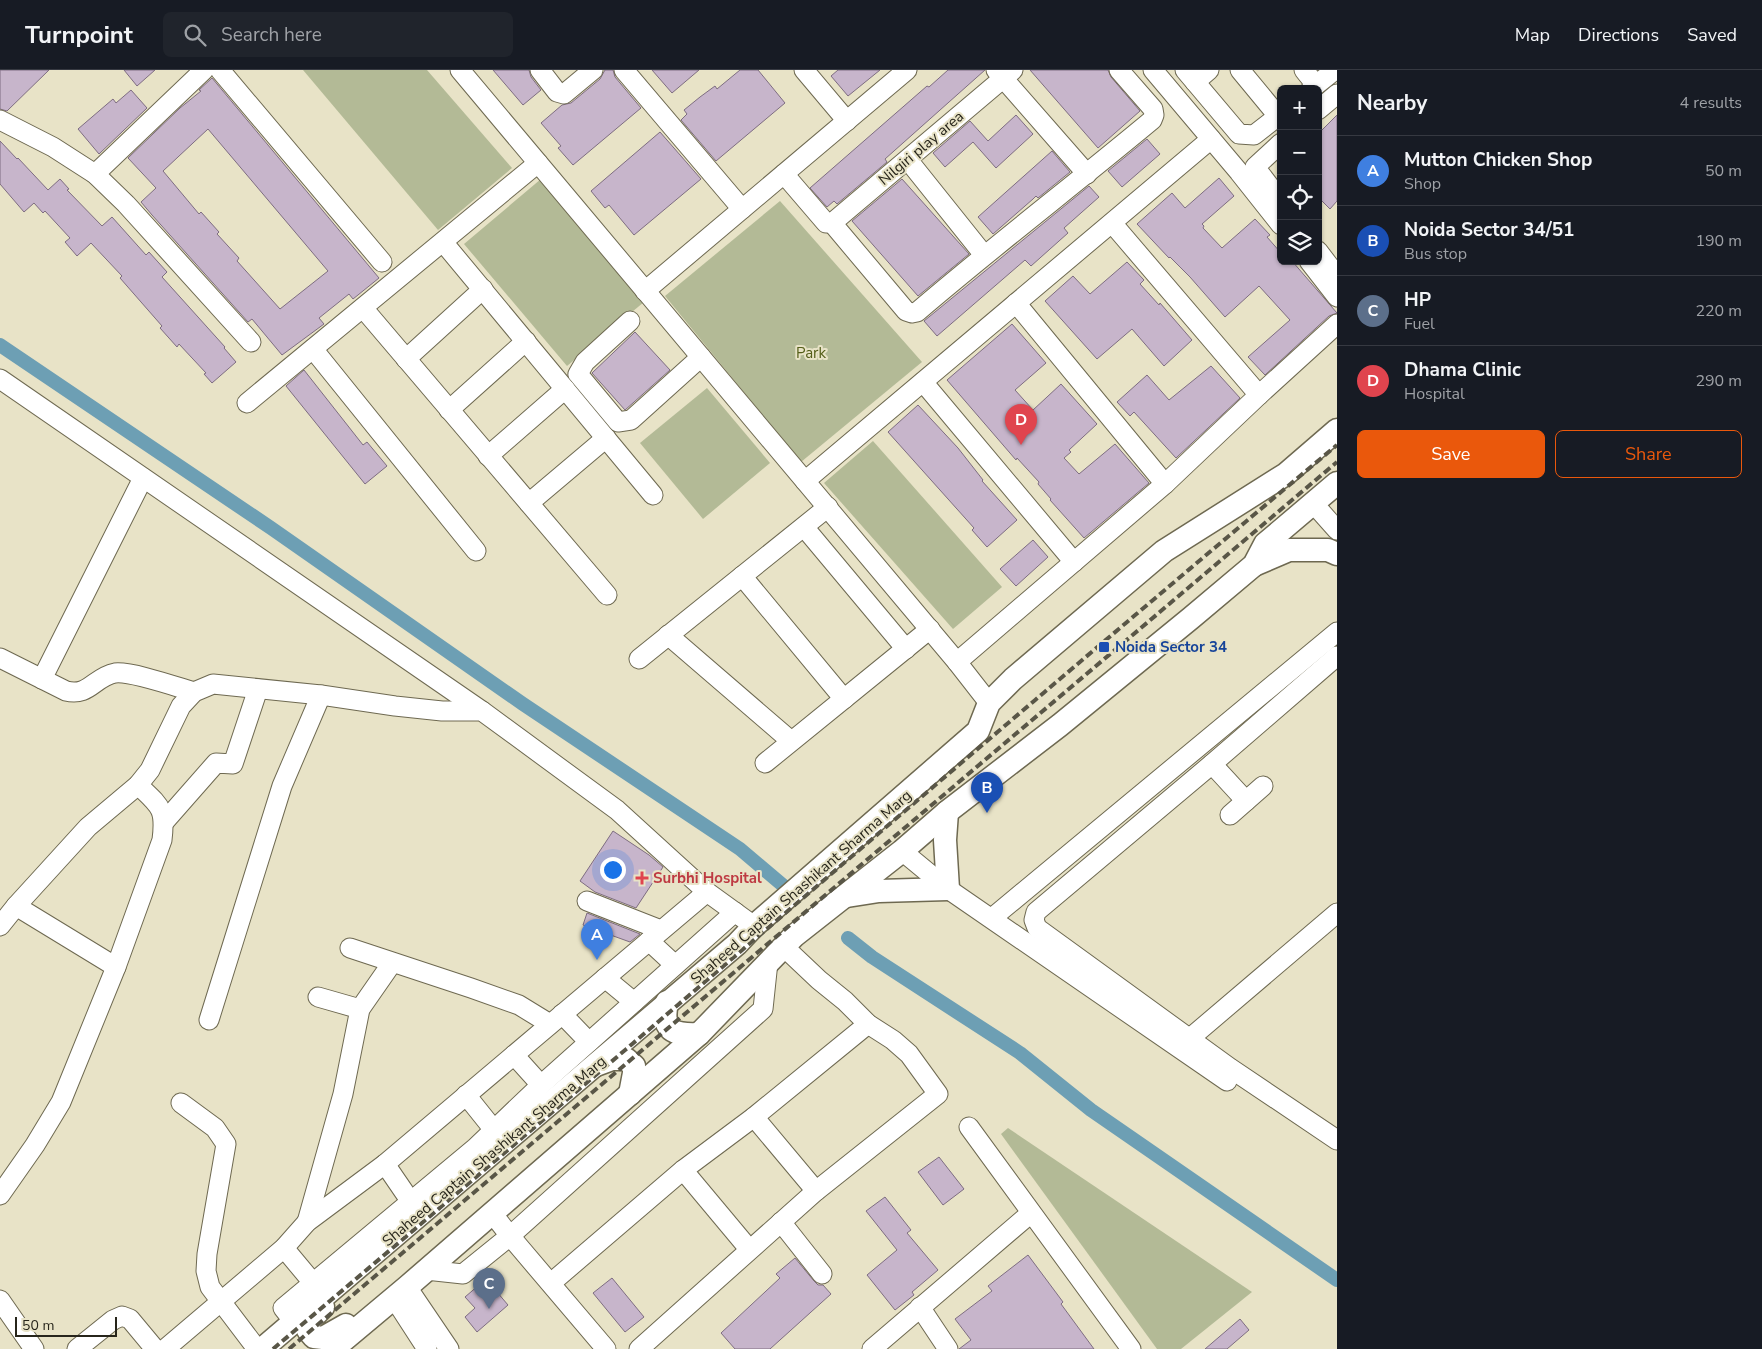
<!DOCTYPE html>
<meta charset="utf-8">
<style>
:root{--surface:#171b24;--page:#20242c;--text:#f1f3f6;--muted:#9ea1a6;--line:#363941;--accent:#ea580c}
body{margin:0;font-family:"Nunito Sans",sans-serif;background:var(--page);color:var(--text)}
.controls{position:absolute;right:15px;top:15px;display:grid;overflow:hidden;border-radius:8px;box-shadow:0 1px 4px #0004}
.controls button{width:45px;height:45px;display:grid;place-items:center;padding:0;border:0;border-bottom:1px solid var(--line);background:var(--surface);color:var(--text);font:25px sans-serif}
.scale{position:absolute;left:15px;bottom:12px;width:102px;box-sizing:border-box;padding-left:5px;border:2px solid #27251b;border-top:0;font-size:14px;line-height:18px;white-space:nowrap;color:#27251b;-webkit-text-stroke:4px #e8e3c7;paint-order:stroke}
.you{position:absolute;left:612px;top:799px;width:18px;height:18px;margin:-12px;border:4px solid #fff;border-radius:50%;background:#1a73e8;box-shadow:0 0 0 8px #1a73e833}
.badge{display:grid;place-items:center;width:32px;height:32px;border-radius:50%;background:var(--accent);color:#fff;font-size:16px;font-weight:700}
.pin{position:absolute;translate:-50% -41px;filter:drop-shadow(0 1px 2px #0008)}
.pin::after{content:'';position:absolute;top:26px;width:18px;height:15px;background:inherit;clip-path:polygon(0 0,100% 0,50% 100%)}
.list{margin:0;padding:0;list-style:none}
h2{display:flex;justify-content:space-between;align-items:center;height:65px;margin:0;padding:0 20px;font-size:21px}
h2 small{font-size:16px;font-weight:400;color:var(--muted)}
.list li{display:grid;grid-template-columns:32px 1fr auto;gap:15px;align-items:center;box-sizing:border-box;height:70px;padding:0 20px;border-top:1px solid var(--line)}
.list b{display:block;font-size:19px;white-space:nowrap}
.list p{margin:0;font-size:16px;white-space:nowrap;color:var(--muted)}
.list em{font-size:16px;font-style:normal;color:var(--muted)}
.actions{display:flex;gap:10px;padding:15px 20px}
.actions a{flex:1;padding:11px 0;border:1px solid var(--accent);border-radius:8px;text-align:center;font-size:18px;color:var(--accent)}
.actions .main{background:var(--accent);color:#fff}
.icon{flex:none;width:28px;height:28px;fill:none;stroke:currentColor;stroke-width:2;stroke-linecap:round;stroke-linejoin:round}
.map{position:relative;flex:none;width:1337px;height:1279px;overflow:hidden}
header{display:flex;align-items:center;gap:30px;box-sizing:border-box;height:70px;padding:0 25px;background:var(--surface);border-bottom:1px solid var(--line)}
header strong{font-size:24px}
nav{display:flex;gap:28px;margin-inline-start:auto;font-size:18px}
.search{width:350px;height:45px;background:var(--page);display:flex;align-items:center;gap:12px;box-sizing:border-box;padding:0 18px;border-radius:8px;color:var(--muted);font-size:19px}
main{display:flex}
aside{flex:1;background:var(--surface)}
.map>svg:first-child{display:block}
</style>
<header>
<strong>Turnpoint</strong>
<div class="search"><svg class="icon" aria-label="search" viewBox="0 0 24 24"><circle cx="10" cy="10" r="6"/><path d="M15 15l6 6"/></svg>Search here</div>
<nav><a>Map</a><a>Directions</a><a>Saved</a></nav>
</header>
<main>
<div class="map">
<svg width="1337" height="1279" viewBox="0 0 1337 1279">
<rect width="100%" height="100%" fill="#e8e3c7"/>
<g fill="#b3ba96">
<path d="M303,0H427L512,98L438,160Z"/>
<path d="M541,109L644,232L567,296L464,174Z"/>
<path d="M780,131L922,292L801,392L665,226Z"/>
<path d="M707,318L770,393L703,449L640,373Z"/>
<path d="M873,371L1002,517L953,559L824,413Z"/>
<path d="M1008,1058L1252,1222L1181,1279H1157L1001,1064Z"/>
</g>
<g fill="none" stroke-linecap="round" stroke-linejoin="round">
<g stroke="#6d9fb4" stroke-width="14">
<path d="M0,275L271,458L523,634L740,779L792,823"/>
<path d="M848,868L872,887L1020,983L1091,1040L1337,1210"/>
</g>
</g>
<g fill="#c7b5cb" stroke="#7e6d81" fill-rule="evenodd">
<path d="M0,0H49L7,41L0,39Z"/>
<path d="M124,0H155L137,16Z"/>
<path d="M493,0H529L531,7L541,20L523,35Z"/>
<path d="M605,0H613L615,7L641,38L573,95L558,78L561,76L541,53L562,35L571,33L600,9Z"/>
<path d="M652,0H699L672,23Z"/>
<path d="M740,0H758L785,33L716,91L681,50L687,44L684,40L700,27L715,16L717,19Z"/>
<path d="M838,0H880L848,26L831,6Z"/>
<path d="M948,0H985L885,89L887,92L837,134L834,131L827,137L810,118L927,16L929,17Z"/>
<path d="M1030,0H1108L1111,7L1140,41L1098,78Z"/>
<path d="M212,8L379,208L353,229L349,224L319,248L324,254L282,285L252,249L248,252L152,145L141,132L156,118L128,88L180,38L201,21L199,20ZM208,59L328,201L280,239L237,191L239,188L217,164L219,162L201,142L199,144L163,101Z"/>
<path d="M131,20L147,38L99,84L78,59L113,29L116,33Z"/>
<path d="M1016,45L1033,64L996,98L973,72L945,97L933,83L970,51L988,71Z"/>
<path d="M1337,45V131L1330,139L1318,127V64Z"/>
<path d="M660,62L701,109L634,165L609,135L605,138L591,121Z"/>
<path d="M1147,69L1160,84L1122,117L1108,101Z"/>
<path d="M0,71L17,89L18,88L48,120L60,109L69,119L67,120L102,156L112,147L146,185L149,182L167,202L162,207L225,277L224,278L236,292L212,313L204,304L206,303L179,274L177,277L160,258L162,256L120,208L122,206L91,173L77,186L65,172L70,168L45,141L43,143L34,133L24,142L0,114Z"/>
<path d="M1052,81L1070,102L1038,128L1036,126L1033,129L993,164L978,147Z"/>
<path d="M1219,108L1234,126L1202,154L1204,156L1203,158L1222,178L1255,149L1270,165L1267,167L1281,183V191H1292L1337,243L1329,246L1265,305L1248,287L1290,250L1259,216L1225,247L1190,207L1170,187L1169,188L1137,154L1172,123L1185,138Z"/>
<path d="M902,109L969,184L918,226L852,151Z"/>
<path d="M1089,116L1099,127L1064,158L1068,163L1031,196L1025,190L937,266L924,251Z"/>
<path d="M1127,192L1144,210L1140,214L1159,235L1160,233L1192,270L1164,296L1132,259L1097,289L1045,231L1073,206L1090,224Z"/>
<path d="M1012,254L1046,293L1015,320L1033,340L1061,314L1097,354L1069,380L1071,382L1064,388L1079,404L1115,374L1149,413L1084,468L1050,430L1051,429L1038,414L1039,412L1017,388L1016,390L947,310Z"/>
<path d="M635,262L670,300L625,340L592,303Z"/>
<path d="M1211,296L1240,328L1176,388L1134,342L1130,346L1117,332L1147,305L1169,330Z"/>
<path d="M304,300L363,375L367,372L387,396L365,414L286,316Z"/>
<path d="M918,335L958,378L983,410L982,411L1017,450L987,477L972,460L974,458L888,362Z"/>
<path d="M1033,470L1048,487L1016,516L1000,499Z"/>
<path d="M613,761L649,785L663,797L636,838L595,822L580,811Z"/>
<path d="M587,843L640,864L630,872L583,855Z"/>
<path d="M939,1087L964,1119L943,1135L918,1102Z"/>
<path d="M885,1127L911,1160L907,1163L938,1200L912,1222L914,1225L895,1240L867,1205L897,1180L866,1141Z"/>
<path d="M1028,1185L1063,1232L1061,1234L1094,1279H959L971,1270L955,1249L992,1221L988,1216Z"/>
<path d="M795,1188L814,1211L818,1215H823L831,1224L770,1279H735L721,1263L780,1208L776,1204Z"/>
<path d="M612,1208L644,1247L625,1262L593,1223Z"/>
<path d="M486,1209L508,1235L477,1262L465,1247L475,1238L465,1227Z"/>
<path d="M1240,1249L1249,1260L1227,1279H1205Z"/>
</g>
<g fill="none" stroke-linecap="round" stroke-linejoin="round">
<g stroke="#6e6951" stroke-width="21">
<g id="minor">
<path d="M220,0L382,192"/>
<path d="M460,0L957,592L989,633"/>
<path d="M540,0L557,22L564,24L593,0"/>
<path d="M624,0L742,139"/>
<path d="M804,0L847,51"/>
<path d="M996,0L1087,104"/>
<path d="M1153,0L1239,102L1281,155"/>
<path d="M1185,0L1239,64L1254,65L1281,44"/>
<path d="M1240,0L1278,46"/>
<path d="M1304,0L1316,15"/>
<path d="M1195,12L1209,0"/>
<path d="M1311,19L1335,0"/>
<path d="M1318,40L1337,24"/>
<path d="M0,50L53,77L95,104L126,134L251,272"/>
<path d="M1281,73L1255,97L1281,131"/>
<path d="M908,90L984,185"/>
<path d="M95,104L204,0"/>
<path d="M784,104L826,153H832L1013,0"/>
<path d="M832,153L906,241L912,243L917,242C994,176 1074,115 1152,50L1154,45L1153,39L1119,0"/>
<path d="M1112,153L1259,325"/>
<path d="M443,172L653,425"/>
<path d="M1318,181L1337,206"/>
<path d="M1309,191L1337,227"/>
<path d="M645,221L907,0"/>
<path d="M1016,233L1165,414"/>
<path d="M363,238L607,525"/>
<path d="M630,251L585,292L578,304L618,352L631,350L701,287"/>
<path d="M313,279L476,481"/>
<path d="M406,289L483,219"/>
<path d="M0,309L482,641"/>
<path d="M923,312L1074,492"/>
<path d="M247,333L538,93"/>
<path d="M449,340L526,271"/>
<path d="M488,386L565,319"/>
<path d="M805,411L1211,69"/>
<path d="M529,433L606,368"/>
<path d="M1313,433L1337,460"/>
<path d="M804,457L906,579"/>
<path d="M742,506L844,629"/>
<path d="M668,565L791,671"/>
<path d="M1337,586L1212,694L1036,842L1034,850L1037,858L1230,998L1337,1070"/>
<path d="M0,588L66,621C89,627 94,607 115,603C131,601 177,617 194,622"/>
<path d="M639,589L828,437"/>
<path d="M957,592L1165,414L1259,325L1337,254"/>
<path d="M42,609L143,408"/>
<path d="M765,693L930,559"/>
<path d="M1212,694L1246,731"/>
<path d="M1230,745L1263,716"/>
<path d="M165,751L216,693L233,694L258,619"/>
<path d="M902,781L948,819L1227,1011"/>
<path d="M587,831L661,860"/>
<path d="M16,836L116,897"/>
<path d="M992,848L1337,562"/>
<path d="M0,856L16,836L88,757L138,715L150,700L181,636L194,622L213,614L321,625L395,636L442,641H482L617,740L707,822L754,856"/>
<path d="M649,871L675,895"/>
<path d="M350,878L471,918L519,935L550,954"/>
<path d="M605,908L634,932"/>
<path d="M318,927L360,939"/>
<path d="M562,944L589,972"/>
<path d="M209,950L282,716L321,625"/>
<path d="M1182,975L1337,843"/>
<path d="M514,985L541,1015"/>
<path d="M466,1025L494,1060"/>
<path d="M181,1033L215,1058L226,1074L207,1184L206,1201L210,1217L257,1279"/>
<path d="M754,1047L816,1121"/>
<path d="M969,1057L1131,1279"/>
<path d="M385,1094L411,1132"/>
<path d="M683,1100L749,1179"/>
<path d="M0,1125L35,1075L61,1032L116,897L162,770C166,738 160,736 138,715"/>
<path d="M492,1143L510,1166L606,1279"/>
<path d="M307,1152L343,1024L360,939L392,893"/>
<path d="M781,1152L822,1204"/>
<path d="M284,1178L314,1214"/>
<path d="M426,1200L463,1204L510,1166L763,939L768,892"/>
<path d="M551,1213L683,1100L754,1047L868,954"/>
<path d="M407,1217L449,1279"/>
<path d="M394,1228L427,1279"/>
<path d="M0,1230L34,1279"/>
<path d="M920,1237L948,1279"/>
<path d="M294,1252L283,1238L475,1078L541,1015L735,842"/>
<path d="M77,1279L113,1250L122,1246L130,1249L155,1279"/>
<path d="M165,1279L284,1178L307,1152L385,1094L707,822"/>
<path d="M639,1279L816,1121L938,1024L909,984L893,970L868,954L845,931L819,910L783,876"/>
<path d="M872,1279L1031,1143"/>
</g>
</g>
<g stroke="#6e6951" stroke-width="25">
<g id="major">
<path d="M1254,495L1289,480H1328L1337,484"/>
<path d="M847,826L879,821L948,819L945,770L947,742"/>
<path d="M667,932C661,961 673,965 699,964"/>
<path d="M596,995L612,989H626L634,996V1003L630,1024"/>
<path d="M323,1237L309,1251L308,1260L314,1267L323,1268L346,1255"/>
<path d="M262,1279L737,874L754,856L978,661L989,633L1013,609L1164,481L1286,404L1337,360"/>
<path d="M333,1279L407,1217L699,964L794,866L902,781L947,742L1060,655L1191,548L1254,495L1265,474L1337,413"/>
</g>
</g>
<use href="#minor" stroke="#fff" stroke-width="19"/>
<use href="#major" stroke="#fff" stroke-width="22"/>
<g stroke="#595647" stroke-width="4" stroke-dasharray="8 4" stroke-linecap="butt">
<path d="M273,1279C629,979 980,674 1337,375"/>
<path d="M289,1279L1337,392"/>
</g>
</g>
<rect fill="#1a4fb4" stroke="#e8e3c7" stroke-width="2" x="1098" y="571" width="12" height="12" rx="2.5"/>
<path fill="#e0444e" stroke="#e8e3c7" stroke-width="2" d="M639.5 800.5h5v5h5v5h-5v5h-5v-5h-5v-5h5z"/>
<g text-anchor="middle" stroke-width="4" stroke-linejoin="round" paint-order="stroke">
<g font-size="15" fill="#27251b" stroke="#e8e3c7">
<text transform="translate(921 78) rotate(-40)" y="5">Nilgiri play area</text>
<text transform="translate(801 817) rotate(-41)" y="5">Shaheed Captain Shashikant Sharma Marg</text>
<text transform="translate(494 1081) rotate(-40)" y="5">Shaheed Captain Shashikant Sharma Marg</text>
</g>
<g font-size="15" fill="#545e19" stroke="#e8e3c7">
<text x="811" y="288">Park</text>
</g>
<g font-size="15" font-weight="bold" fill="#164399" stroke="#e8e3c7" text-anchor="start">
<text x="1115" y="582">Noida Sector 34</text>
</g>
<g font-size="15" font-weight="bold" fill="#be3a42" stroke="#e8e3c7" text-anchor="start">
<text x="653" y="813">Surbhi Hospital</text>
</g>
</g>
</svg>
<div class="controls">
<button>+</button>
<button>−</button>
<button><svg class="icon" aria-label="locate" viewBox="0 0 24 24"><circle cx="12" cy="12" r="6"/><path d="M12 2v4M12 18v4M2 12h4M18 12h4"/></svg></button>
<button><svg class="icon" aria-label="layers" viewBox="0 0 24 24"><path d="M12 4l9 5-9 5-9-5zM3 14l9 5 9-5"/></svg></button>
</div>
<div class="scale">50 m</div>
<div class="you"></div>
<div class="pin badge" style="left:597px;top:890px;background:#3f7fe0">A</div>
<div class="pin badge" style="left:987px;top:743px;background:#1a4fb4">B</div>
<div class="pin badge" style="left:489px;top:1239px;background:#5c6f8a">C</div>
<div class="pin badge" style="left:1021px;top:375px;background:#e0444e">D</div>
</div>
<aside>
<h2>Nearby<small>4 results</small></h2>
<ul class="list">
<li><span class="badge" style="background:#3f7fe0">A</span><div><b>Mutton Chicken Shop</b><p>Shop</p></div><em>50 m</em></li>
<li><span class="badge" style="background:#1a4fb4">B</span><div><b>Noida Sector 34/51</b><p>Bus stop</p></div><em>190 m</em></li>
<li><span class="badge" style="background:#5c6f8a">C</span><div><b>HP</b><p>Fuel</p></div><em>220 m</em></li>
<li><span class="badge" style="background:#e0444e">D</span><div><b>Dhama Clinic</b><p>Hospital</p></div><em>290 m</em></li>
</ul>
<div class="actions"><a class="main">Save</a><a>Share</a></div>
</aside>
</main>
